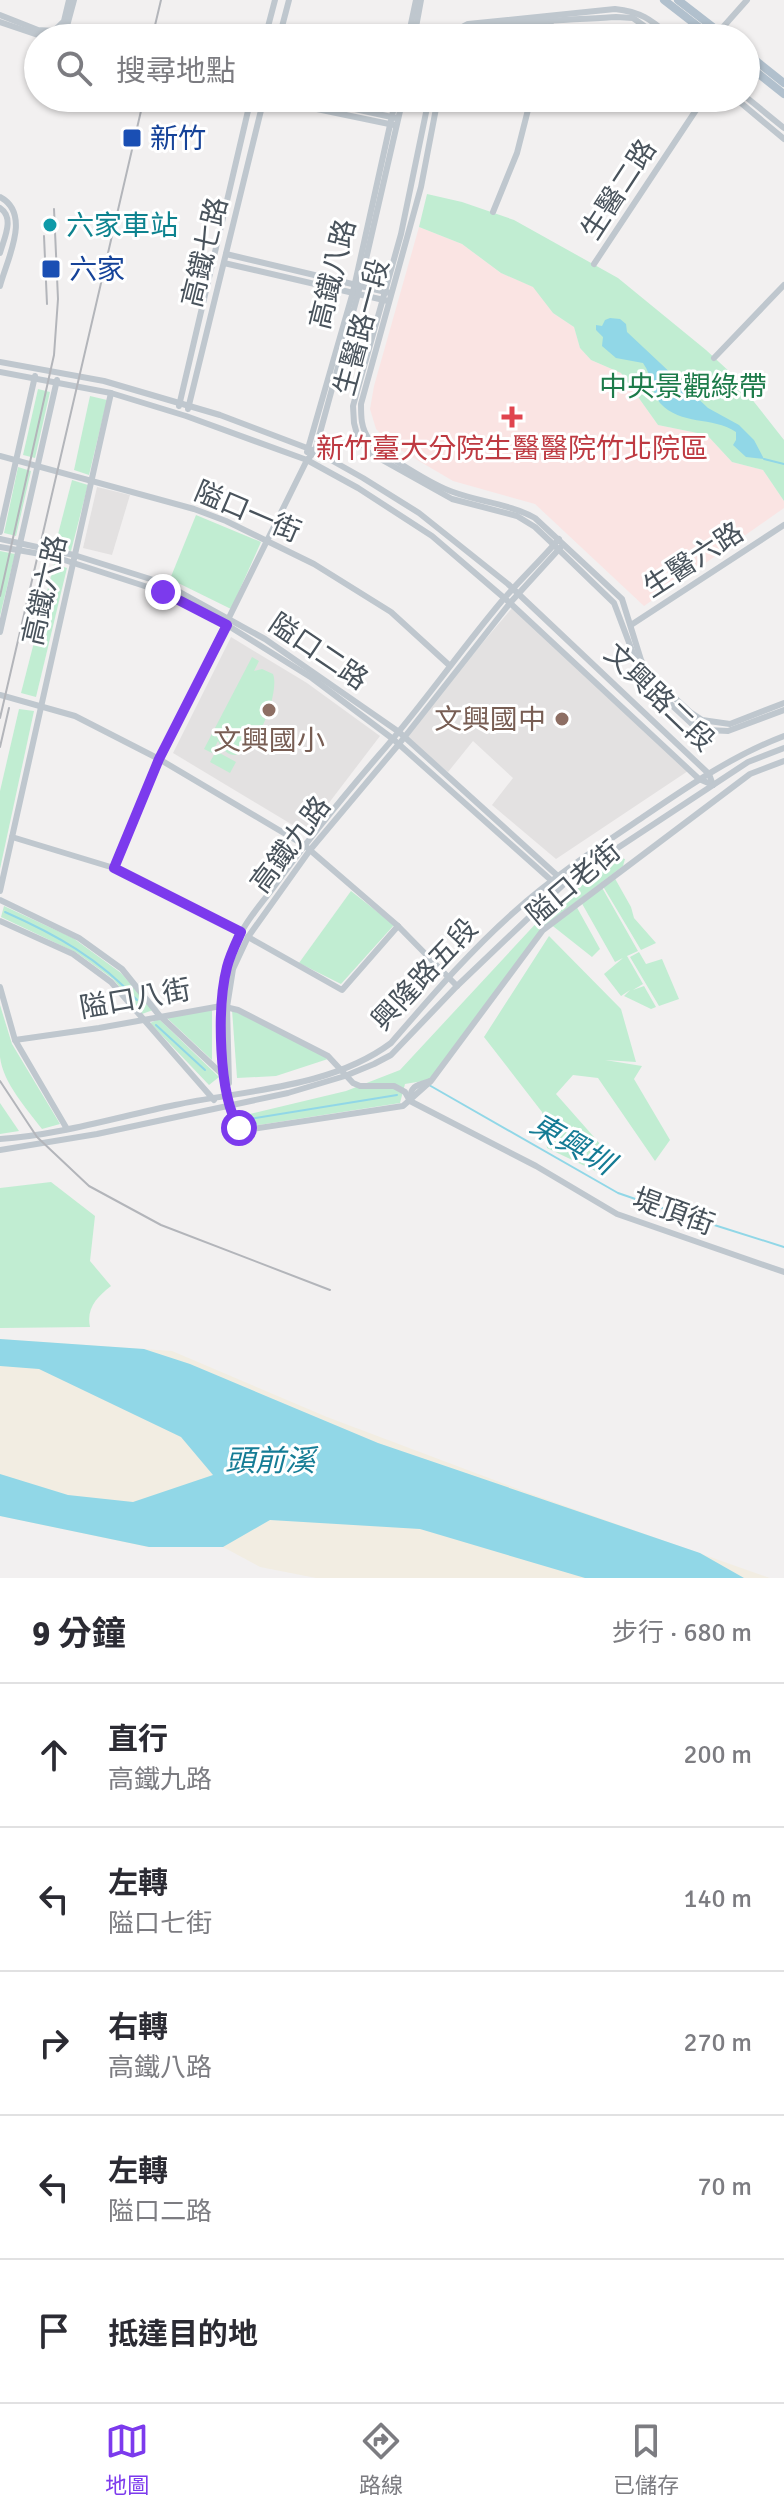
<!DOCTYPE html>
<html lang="zh-TW">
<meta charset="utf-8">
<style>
:root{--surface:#fff;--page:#f2f2f3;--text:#2b2b33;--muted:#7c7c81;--line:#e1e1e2;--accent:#7c3aed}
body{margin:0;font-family:Signika,"Noto Sans TC",sans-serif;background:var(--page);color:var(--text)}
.stop{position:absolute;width:24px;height:24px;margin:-18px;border:6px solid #7c3aed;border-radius:50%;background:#fff}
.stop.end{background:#7c3aed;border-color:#fff;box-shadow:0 2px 8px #0008}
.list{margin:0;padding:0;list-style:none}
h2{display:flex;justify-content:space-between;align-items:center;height:104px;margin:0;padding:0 32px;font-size:34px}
h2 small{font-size:26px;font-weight:400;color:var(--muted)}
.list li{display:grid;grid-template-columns:52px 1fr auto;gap:24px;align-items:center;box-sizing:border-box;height:144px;padding:0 32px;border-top:2px solid var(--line)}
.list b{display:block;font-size:30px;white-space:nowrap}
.list p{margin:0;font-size:26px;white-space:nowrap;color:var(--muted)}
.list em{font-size:26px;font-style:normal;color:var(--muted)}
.icon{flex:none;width:44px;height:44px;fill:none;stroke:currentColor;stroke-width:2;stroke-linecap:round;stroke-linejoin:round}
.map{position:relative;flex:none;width:784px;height:1578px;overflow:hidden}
.search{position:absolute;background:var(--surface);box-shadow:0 2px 6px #0004;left:24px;right:24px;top:24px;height:88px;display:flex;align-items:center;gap:20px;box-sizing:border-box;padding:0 28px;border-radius:44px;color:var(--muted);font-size:30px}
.sheet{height:824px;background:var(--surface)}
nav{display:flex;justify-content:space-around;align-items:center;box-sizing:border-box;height:112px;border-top:2px solid var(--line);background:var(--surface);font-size:22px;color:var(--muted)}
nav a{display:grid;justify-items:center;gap:4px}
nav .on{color:var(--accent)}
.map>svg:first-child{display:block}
</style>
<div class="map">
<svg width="784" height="1578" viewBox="0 0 784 1578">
<rect width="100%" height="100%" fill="#f2f0f0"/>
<g fill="#e3e1e1">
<path d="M97,487L130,495L112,555L83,548Z"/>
<path d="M513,607L688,771L556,859L492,805L513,778L473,741L448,772L403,736Z"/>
<path d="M231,637L307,683L380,736L306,833L173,753Z"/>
</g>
<path fill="#fae4e3" d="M419,227L462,244L501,273L534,287L553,313L574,327L580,348L591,360L621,373L658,425L707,435L732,462L763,470L784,501V508L644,606L535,504L453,481L392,445L376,429L370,409L374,386Z"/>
<g fill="#c1edd2">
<path d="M427,194L462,202L514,220L618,278L706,350L732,374L784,440V501L763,470L732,462L707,435L658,425L621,373L591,360L580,348L574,327L553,313L533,287L501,273L462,244L419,227Z"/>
<path d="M38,389L50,392L35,458L23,455Z"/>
<path d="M90,396L107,400L89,475L74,470Z"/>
<path d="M18,467L31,471L16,536L4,533Z"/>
<path d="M72,480L88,485L71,551L55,546Z"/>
<path d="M196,515L261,542L231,609L170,579Z"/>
<path d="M0,551L15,554L0,616Z"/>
<path d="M54,564L67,568L36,697L21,693Z"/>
<path d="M252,657L259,661L254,671L262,669L273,674C282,696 243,790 218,741L212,753L204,749Z"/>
<path d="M19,709L34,711L0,869V791Z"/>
<path d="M216,751L236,762L230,773L210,762Z"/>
<path d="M617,857L625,859L623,866L556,917L575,904L600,949L592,957L549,923L429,1080L405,1084L400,1103L252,1126L240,1125L237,1117L346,1091L400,1070L541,918Z"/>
<path d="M613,875L631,907L634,918L656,943L641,950L601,883Z"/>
<path d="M600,884L638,951L627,956L643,984L633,990L644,986L656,1007L651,1009L624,996L630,990L621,996L604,974L623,958L615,962L580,900Z"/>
<path d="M351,891L394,925L341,984L299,963Z"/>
<path d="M4,906L73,938L121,973L153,1010L142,1014L113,979L77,953L1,917Z"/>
<path d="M549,936L621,1009L636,1062L605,1060L642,1066L634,1079L670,1140L655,1161L598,1078L573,1075L556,1094L616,1162L606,1176L547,1148L542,1112L484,1037Z"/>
<path d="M639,952L646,964L662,959L679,999L659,1006L630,957Z"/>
<path d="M0,1005L12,1044L60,1124L42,1129C27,1109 3,1083 0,1057C0,1040 0,1022 0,1005Z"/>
<path d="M212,1010V1060L166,1017Z"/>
<path d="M232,1010L331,1058L276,1076L237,1078Z"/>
<path d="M159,1019L219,1077L209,1085L150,1023Z"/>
<path d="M0,1103L19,1131L0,1134Z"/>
<path d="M51,1182L95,1216L90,1261L111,1286C97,1297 86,1308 90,1327L0,1328V1188Z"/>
</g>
<path fill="#f2ede2" d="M0,1339L172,1351L327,1417L523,1491L770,1578H316L260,1567L223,1547H148L0,1516Z"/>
<g fill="#91d7e7">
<path d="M610,318L620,319L626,324L627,332L708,408L739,425L754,440L764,459L746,457L733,445L736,440V432C712,416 681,426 660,403C651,392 653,377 643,363L616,358L602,346L603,337L596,330V325L602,326L605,320Z"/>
<path d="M0,1339L144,1349L190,1364L378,1443L700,1553L744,1578H585L420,1529L270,1520L223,1547H149L0,1516V1474L68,1495L133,1502L213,1475L181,1437L39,1369L0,1366Z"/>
</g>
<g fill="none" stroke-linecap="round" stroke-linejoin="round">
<g stroke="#91d7e7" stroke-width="2">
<path d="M764,459L784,464"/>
<path d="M5,912C55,934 100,959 137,1000"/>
<path d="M156,1025L205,1070"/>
<path d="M429,1085L618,1193L702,1222"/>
<path d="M243,1120L397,1095"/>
<path d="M711,1224L784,1247"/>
</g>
<g stroke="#bfc7ce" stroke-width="6">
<path d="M0,15L38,30L54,31L64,21L69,0"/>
<path d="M0,22L41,36L55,37L67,26L74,0"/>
<path d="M716,35L747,0"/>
<path d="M265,38L275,0"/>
<path d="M279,38L289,0"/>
<path d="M408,38L416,0"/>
<path d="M414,38L421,0"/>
<path d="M446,38L451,33L468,24L615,9C643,12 652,21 673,38"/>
<path d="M458,38C485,20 580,20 616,17L633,18L661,38"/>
<path d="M547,38L551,22"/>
<path d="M746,97L784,128"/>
<path d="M264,98L394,125"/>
<path d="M305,98L396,118"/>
<path d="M429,98L401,234L353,406L354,423L358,438L368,452L452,499L517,516L535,527L554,545L614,603L639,669L648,683L692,724L708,730L728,731L784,710"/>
<path d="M438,98L421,187L361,404C361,417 361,428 369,439C379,453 435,486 453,492C480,502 510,504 535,518L622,599L641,660L650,675L690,712L702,720L730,724L784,703"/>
<path d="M735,98L784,139"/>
<path d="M0,197C32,214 7,259 0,286"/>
<path d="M0,208C15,218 4,238 0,253"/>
<path d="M493,212L517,153L531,98"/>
<path d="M226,254L390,293"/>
<path d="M224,263L388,301"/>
<path d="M594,264L704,98"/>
<path d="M714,358L784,285"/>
<path d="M0,362L104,381L220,415L315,451L363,478L419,513L508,584L709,774L713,785"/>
<path d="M0,372L111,393L186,416L307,460L358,488L432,536L510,603L699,779L713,785"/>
<path d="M179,406L251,98"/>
<path d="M188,409L264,98"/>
<path d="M307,452L353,292L396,98"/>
<path d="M0,456L194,509L226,521L314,564L391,612L449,665"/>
<path d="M0,532L35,376"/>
<path d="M0,539L74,555L163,583L265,639L399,732L560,878"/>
<path d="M559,539C540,561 519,581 501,602C459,652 422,706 379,755C342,798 306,842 273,888C262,903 249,917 241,933C217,978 212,1084 239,1128L252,1129L403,1106L431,1081L543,930L750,774L784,761"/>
<path d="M0,547L52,556L163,592L227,625L312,678L393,739L552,881"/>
<path d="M631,625L784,525"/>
<path d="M0,632L57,380"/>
<path d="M0,695L75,716L159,759L304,845L398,926L457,986"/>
<path d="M12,837L114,868L241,932"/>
<path d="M114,868L159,759L307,460L315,451L358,294L403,98"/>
<path d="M0,891L111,393"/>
<path d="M0,900L79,938L122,969L159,1015L224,1076"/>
<path d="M0,921L73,954L111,982L214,1100"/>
<path d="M248,937L342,990L398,926"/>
<path d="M0,987L15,1040L67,1129"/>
<path d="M15,1040L99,1028L221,1006L238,1010L328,1056L353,1083L360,1086H394L405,1092L410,1101L536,1166L617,1214L784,1272"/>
<path d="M229,1083L227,1007L233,969L248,937L310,850L399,744L510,603L560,548"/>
<path d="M410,1101C410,1086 416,1085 430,1081"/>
<path d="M0,1139C59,1135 117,1117 175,1105C245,1090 331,1088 391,1043C430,998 468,953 513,913C554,876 600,846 646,815C690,785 734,755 784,736"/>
<path d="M0,1150L97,1134L288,1093L345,1076L374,1064L391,1055L457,986L566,882L748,762L784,748"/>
</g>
<g stroke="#b1c0cd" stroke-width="8">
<path d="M664,0L713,38"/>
<path d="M678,0L727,38"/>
<path d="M746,53L784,83"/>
<path d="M746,64L784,94"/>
</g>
<g stroke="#b3b5ba" stroke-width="2">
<path d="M152,38L161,0"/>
<path d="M44,236L47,304"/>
<path d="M0,596L54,355L58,299L54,209"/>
<path d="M0,718L144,98"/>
<path d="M0,747L9,708"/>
<path d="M0,1081L37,1137L89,1186L161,1225L330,1290"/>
</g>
</g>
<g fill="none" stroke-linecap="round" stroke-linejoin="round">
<path stroke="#7c3aed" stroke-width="10" d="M163,592L227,625L159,759L114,868L241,932C236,943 230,955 227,967C217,1006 218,1094 239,1128"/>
</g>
<g fill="#1a4fb4" stroke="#fff" stroke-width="3">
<rect x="122" y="128" width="20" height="20" rx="4"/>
<rect x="41" y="259" width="20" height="20" rx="4"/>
</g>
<circle fill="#0f9aa8" stroke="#fff" stroke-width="3" cx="50" cy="225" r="8"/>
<path fill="#e0444e" stroke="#fff" stroke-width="3" d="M508 405h8v8h8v8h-8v8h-8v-8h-8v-8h8z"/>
<g fill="#8d6e63" stroke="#fff" stroke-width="3">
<circle cx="269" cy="710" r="8"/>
<circle cx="562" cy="719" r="8"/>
</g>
<g text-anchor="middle" stroke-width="6" stroke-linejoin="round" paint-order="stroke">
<g font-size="28" fill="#164399" stroke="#fff" text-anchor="start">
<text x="150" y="148">新竹</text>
<text x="69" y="279">六家</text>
</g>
<g font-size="28" fill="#49535c" stroke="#fff">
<text transform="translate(618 189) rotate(-57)" y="10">生醫二路</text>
<text transform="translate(204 252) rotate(-76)" y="10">高鐵七路</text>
<text transform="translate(332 274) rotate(-76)" y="10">高鐵八路</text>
<text transform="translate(361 327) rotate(-75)" y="10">生醫路一段</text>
<text transform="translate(248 511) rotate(23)" y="10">隘口一街</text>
<text transform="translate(693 559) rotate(-33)" y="10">生醫六路</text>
<text transform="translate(44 590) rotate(-77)" y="10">高鐵六路</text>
<text transform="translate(319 651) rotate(34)" y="10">隘口二路</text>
<text transform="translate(660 697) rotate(44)" y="10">文興路二段</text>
<text transform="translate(290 844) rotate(-53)" y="10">高鐵九路</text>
<text transform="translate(573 882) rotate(-40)" y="10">隘口老街</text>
<text transform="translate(424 974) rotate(-47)" y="10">興隆路五段</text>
<text transform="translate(135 998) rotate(-10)" y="10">隘口八街</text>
<text transform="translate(674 1211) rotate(20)" y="10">堤頂街</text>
</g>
<g font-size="28" fill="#0d838f" stroke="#fff" text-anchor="start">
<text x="66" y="235">六家車站</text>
</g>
<g font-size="28" fill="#1d7b4a" stroke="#fff">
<text x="683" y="396">中央景觀綠帶</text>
</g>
<g font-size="28" fill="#be3a42" stroke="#fff">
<text x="512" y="458">新竹臺大分院生醫醫院竹北院區</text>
</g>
<g font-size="28" fill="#785e54" stroke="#fff" text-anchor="end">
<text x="546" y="729">文興國中</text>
<text x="269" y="750" text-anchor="middle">文興國小</text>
</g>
<g font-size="30" font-style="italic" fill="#157c95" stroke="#fff">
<text transform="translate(572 1144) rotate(30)" y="10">東興圳</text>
<text x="270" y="1471">頭前溪</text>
</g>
</g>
</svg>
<div class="stop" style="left:239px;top:1128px"></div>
<div class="stop end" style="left:163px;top:592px"></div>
<div class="search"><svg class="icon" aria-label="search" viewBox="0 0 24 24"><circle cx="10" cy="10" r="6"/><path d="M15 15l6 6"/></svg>搜尋地點</div>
</div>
<section class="sheet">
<h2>9 分鐘<small>步行 · 680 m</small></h2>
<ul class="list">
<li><svg class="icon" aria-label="ahead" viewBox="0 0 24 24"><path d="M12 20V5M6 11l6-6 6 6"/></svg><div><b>直行</b><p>高鐵九路</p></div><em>200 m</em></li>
<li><svg class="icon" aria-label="left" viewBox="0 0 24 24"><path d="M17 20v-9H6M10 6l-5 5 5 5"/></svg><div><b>左轉</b><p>隘口七街</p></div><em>140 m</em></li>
<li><svg class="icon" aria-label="right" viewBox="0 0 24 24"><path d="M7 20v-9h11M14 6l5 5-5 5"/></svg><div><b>右轉</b><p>高鐵八路</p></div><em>270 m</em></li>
<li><svg class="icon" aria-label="left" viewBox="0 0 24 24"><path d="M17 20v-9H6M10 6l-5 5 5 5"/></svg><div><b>左轉</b><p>隘口二路</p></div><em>70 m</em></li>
<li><svg class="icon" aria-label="arrive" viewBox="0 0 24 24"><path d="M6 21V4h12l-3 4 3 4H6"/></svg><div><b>抵達目的地</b></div></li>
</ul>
</section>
<nav>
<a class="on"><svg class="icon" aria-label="map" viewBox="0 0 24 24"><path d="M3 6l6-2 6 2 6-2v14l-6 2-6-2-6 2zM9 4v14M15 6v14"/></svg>地圖</a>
<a><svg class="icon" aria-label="directions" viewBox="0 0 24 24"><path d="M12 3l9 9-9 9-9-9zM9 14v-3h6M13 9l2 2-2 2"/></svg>路線</a>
<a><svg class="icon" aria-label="saved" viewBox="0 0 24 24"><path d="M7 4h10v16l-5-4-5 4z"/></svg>已儲存</a>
</nav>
